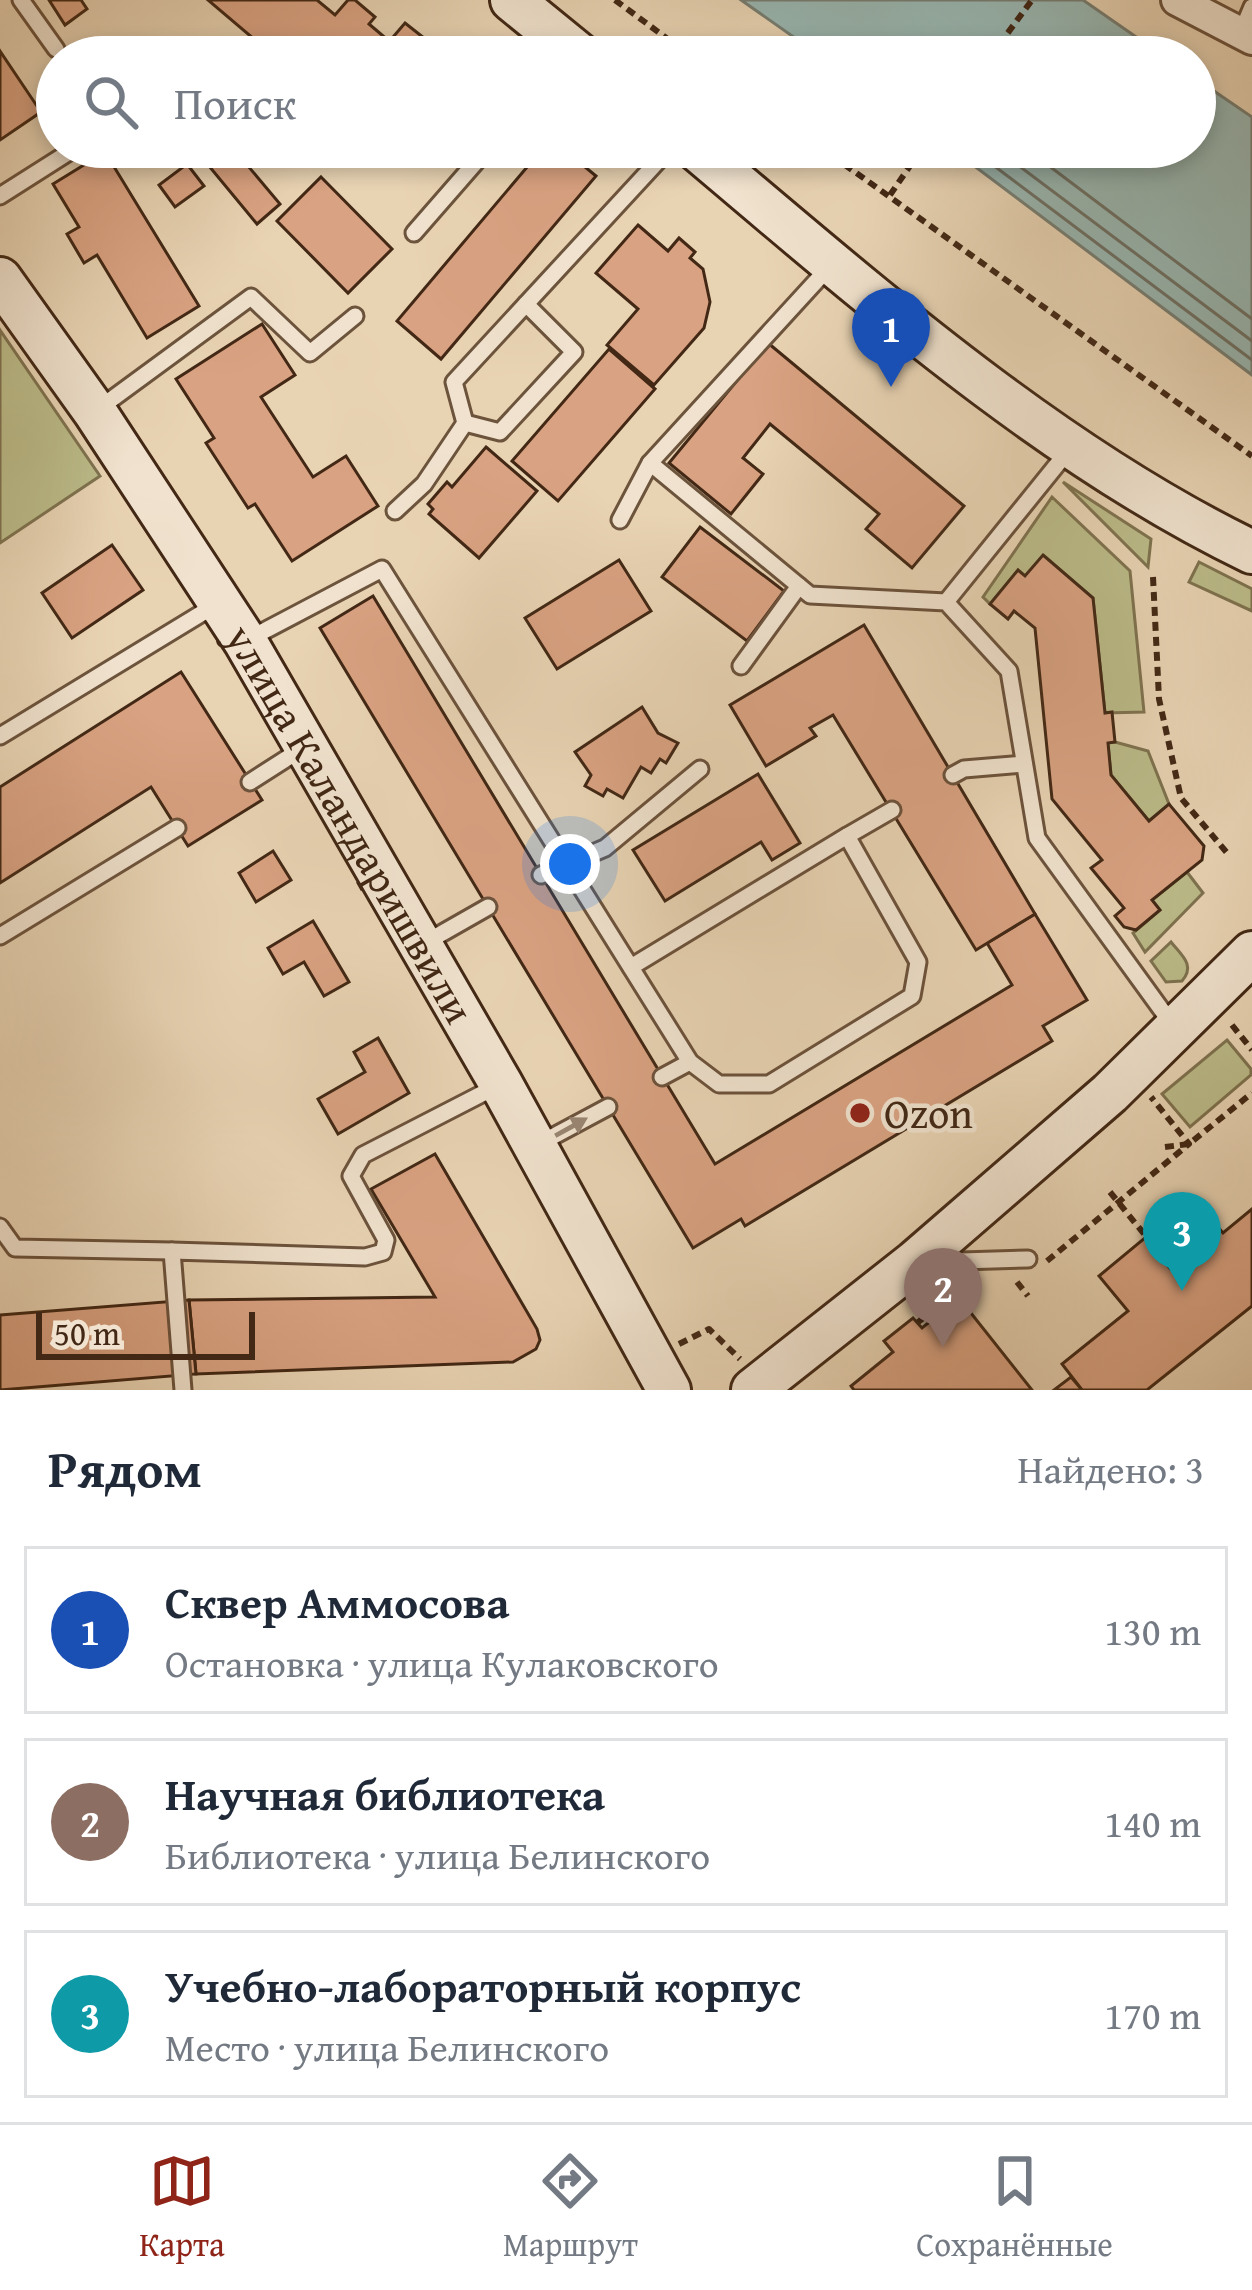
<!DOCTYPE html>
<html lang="ru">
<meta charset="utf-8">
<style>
:root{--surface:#fff;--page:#f2f2f3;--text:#1f2937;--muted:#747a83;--line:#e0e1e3;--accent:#8f2418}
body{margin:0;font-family:"Gentium Book Plus",serif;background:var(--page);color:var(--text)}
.scale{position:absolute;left:36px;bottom:30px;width:219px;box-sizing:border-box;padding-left:12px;border:6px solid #422815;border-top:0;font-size:33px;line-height:42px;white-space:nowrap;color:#422815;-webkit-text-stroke:9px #f0e2ce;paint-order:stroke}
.you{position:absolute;left:570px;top:864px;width:42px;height:42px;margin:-30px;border:9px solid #fff;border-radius:50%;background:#1a73e8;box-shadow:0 0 0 18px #1a73e833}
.badge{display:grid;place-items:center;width:78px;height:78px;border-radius:50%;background:var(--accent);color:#fff;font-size:39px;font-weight:700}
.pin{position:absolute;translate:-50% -99px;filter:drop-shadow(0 3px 6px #0008)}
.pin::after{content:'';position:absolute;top:63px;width:42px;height:36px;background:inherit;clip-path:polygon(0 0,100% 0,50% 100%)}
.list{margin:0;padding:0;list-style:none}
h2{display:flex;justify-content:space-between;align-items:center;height:156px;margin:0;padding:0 48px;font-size:51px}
h2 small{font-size:39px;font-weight:400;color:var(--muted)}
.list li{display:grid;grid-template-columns:78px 1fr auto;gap:36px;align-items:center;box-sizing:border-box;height:168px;margin:0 24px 24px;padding:0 24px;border:3px solid var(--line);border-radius:0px}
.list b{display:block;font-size:45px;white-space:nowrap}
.list p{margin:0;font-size:39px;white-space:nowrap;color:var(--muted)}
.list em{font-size:39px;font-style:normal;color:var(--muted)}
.icon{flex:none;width:66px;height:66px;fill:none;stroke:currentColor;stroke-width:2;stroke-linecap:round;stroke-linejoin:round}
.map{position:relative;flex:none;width:1252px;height:1390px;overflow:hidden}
.search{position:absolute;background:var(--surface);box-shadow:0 6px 18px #0003;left:36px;right:36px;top:36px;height:132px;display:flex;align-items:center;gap:30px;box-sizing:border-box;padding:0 42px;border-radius:66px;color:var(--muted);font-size:45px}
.sheet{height:732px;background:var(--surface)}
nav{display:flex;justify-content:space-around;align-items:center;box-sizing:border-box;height:168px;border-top:3px solid var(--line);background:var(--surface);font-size:33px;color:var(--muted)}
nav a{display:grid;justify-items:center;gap:6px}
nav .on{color:var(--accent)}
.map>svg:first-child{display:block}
</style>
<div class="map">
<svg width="1252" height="1390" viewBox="0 0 1252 1390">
<rect width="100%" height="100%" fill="#e8d3b3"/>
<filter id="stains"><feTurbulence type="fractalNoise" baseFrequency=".00167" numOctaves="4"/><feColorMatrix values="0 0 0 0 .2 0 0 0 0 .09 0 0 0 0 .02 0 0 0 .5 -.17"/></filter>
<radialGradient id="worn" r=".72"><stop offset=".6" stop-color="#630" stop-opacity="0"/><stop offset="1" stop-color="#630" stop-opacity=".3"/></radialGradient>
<g fill="#bbbb89" stroke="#7e724f" stroke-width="3">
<path d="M0,330L100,476L0,543Z"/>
<path d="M1063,482L1151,539L1148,567Z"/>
<path d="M1052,497L1130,571L1144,712L1105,713L1093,598L1044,556L1025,576L1018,571L990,604L983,597Z"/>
<path d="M1199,562L1252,589V611L1189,582Z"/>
<path d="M1115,742L1148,751L1169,804L1149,821L1111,775L1108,743Z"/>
<path d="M1187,872L1203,893L1145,952L1133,933L1160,910L1152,900Z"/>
<path d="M1171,942C1181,955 1196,965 1182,981L1166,982L1151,961Z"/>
<path d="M1227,1040L1251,1069V1075L1190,1127L1162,1094Z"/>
</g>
<g fill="#98b7b2" stroke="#767e73" stroke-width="3">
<path d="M741,0H1083L1165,57H822Z"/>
<path d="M1195,78L1252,117V375L949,147H1195Z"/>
</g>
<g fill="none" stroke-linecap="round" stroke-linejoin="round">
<g stroke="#6d7064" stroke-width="3">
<path d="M969,147L1252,360"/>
<path d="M994,147L1252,341"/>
<path d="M1024,147L1252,319"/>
</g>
</g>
<g fill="#d9a282" stroke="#422815" stroke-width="3">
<path d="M49,0H81L87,9L65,25Z"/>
<path d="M208,0H317L335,15L348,0H355L375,17L369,24L389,41L376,57H275Z"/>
<path d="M405,23L448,57H376Z"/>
<path d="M0,51L41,112L0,140Z"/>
<path d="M220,147H232L280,204L257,224L204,160Z"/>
<path d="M341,147H376L361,164Z"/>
<path d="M544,147H561L596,176L441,359L397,321Z"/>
<path d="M105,152L199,306L147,338L97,255L84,263L67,234L79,227L53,184Z"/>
<path d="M187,164L204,186L175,207L159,185Z"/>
<path d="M321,177L392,249L348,293L277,221Z"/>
<path d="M638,225L668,251L679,238L695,252L690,258L703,269L710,302L704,328L654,385L607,345L638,309L596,273Z"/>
<path d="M262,324L295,375L261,397L313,477L346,456L378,506L292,561L255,504L248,508L206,443L214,438L176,379Z"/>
<path d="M768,343L964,506L912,568L866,529L879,514L770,424L743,458L763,474L731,514L669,463Z"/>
<path d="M609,349L655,389L558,501L512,461Z"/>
<path d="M486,447L537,491L479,558L429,514L433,509L428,504L447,482L452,487Z"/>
<path d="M700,527L784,591L747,641L662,577Z"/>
<path d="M112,545L143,590L72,638L42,593Z"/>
<path d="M1043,555L1093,598L1105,713L1112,712L1115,742L1108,743L1111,775L1149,821L1169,804L1204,846L1202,860L1152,900L1160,910L1136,930L1124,927L1115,916L1124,908L1091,868L1102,860L1052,799L1035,628L1014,611L1008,619L990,604L1018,570L1025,576Z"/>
<path d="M619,560L651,611L557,669L525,618Z"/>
<path d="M373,596L715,1164L1012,985L987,943L1035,914L1087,1000L1043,1026L1052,1041L745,1226L741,1219L693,1248L320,628Z"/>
<path d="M864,625L1035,914L976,950L833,715L810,728L816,736L766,766L730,705Z"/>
<path d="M181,672L262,800L188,846L151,787L0,883V787Z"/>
<path d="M642,707L658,733L678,743L666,763L660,759L651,773L641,767L623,798L607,789L603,796L585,786L591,775L575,752Z"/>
<path d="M758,774L800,843L772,860L761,842L665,901L633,850Z"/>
<path d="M273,851L291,880L256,902L239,873Z"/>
<path d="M313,921L349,982L324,996L304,962L283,974L268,948Z"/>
<path d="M378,1038L409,1093L338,1134L318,1099L365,1072L354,1052Z"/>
<path d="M435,1154L537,1329L540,1340L536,1349L513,1362L196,1374L189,1300L435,1297L371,1189Z"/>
<path d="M1193,1198L1223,1233L1252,1209V1306L1147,1390H1082L1062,1364L1128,1311L1099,1276Z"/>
<path d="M959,1298L1032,1390H854L851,1386L893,1352L884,1341L913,1318L922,1328Z"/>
<path d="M189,1300L196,1374L0,1390V1315Z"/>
<path d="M1071,1377L1082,1390H1054Z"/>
</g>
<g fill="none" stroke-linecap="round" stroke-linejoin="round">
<g stroke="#6c533c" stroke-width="21">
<g id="lane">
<path d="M21,0L56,49"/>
<path d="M1241,33L1252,7"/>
<path d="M150,147L157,157"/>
<path d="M0,196L77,147"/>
<path d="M414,233L489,147"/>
<path d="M97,410L251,297L310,353L355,316"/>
<path d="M465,423L500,432L574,352L526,304"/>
<path d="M650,463L810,595L946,602L1009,671L1037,838L1174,1027"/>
<path d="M395,511L424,484L465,423L454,382L671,147"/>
<path d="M620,520L650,463L831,265"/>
<path d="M946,602L1068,451"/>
<path d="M245,641L382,569L690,1062L719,1084H769L912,996L918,962L847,836L892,810"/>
<path d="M741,666L799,586"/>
<path d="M0,736L217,604"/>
<path d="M953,775L964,769L1024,764"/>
<path d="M250,782L303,748"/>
<path d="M541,875L605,848L700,769"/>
<path d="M0,936L177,828"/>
<path d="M423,944L488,907"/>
<path d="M631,967L847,836"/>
<path d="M662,1077L690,1062"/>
<path d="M537,1145L608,1107"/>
<path d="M0,1227L15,1248L172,1251"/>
<path d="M929,1262L1028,1259"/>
<path d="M183,1390L172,1251L365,1257L383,1252L386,1240L351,1176L363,1155L501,1084"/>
</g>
</g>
<g stroke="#6c533c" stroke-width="36">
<path id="street" d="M1177,0L1252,39"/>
</g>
<g stroke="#422815" stroke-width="48">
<g id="secondary">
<path d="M512,0L582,57"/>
<path d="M694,147C865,291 1050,455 1252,552"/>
<path id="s1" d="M0,279L95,412L245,641L501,1084L669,1390"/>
<path d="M753,1390L915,1262L1110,1093L1252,953"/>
</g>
</g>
<g stroke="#422815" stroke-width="6" stroke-dasharray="9 6" stroke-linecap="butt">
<path d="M615,0L692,57"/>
<path d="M990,57L1032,0"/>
<path d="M820,147L1252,456"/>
<path d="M890,195L923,147"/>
<path d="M1153,577L1159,699L1181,798L1228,854"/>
<path d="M1232,1025L1252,1050"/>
<path d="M1165,1147L1189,1144L1252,1093"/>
<path d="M1110,1192L1175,1272"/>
<path d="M1047,1261L1189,1144L1151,1097"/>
<path d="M1017,1282L1028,1296"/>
<path d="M917,1323L938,1306L929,1296"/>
<path d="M679,1344L709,1329L740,1359"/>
</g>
<use href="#lane" stroke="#f0e2ce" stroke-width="15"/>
<use href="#street" stroke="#f0e2ce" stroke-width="30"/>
<use href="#secondary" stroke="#f0e2ce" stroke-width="42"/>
</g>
<defs><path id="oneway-solid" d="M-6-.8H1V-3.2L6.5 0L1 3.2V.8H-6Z" transform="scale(3)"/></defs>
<use fill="#998572" href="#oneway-solid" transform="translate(571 1127) rotate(-29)"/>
<circle fill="#8f2418" stroke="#f0e2ce" stroke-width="4.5" cx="860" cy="1113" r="12"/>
<g text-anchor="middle" stroke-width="9" stroke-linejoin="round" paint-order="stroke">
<g font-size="42" fill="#422815" stroke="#f0e2ce">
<text dy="15" stroke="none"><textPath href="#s1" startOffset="648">улица Каландаришвили</textPath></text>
</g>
<g font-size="42" fill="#422815" stroke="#f0e2ce" text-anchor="start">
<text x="884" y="1128">Ozon</text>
</g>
</g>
<rect width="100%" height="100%" filter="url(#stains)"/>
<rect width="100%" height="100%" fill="url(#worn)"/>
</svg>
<div class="scale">50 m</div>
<div class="you"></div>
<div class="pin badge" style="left:891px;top:387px;background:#1a4fb4">1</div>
<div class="pin badge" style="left:943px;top:1347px;background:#8d6e63">2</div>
<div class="pin badge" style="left:1182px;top:1291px;background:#0f9aa8">3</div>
<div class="search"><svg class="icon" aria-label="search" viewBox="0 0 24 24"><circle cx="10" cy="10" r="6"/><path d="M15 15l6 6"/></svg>Поиск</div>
</div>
<section class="sheet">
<h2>Рядом<small>Найдено: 3</small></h2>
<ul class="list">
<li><span class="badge" style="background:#1a4fb4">1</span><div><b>Сквер Аммосова</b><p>Остановка · улица Кулаковского</p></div><em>130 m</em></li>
<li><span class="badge" style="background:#8d6e63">2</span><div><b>Научная библиотека</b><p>Библиотека · улица Белинского</p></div><em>140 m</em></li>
<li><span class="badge" style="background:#0f9aa8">3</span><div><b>Учебно-лабораторный корпус</b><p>Место · улица Белинского</p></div><em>170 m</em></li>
</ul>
</section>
<nav>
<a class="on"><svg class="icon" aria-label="map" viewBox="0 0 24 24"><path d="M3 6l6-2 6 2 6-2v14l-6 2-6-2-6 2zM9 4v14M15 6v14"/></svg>Карта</a>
<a><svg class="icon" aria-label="directions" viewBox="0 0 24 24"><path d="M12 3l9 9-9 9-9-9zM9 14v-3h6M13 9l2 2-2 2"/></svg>Маршрут</a>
<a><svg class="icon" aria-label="saved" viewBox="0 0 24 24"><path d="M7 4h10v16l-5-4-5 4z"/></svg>Сохранённые</a>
</nav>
